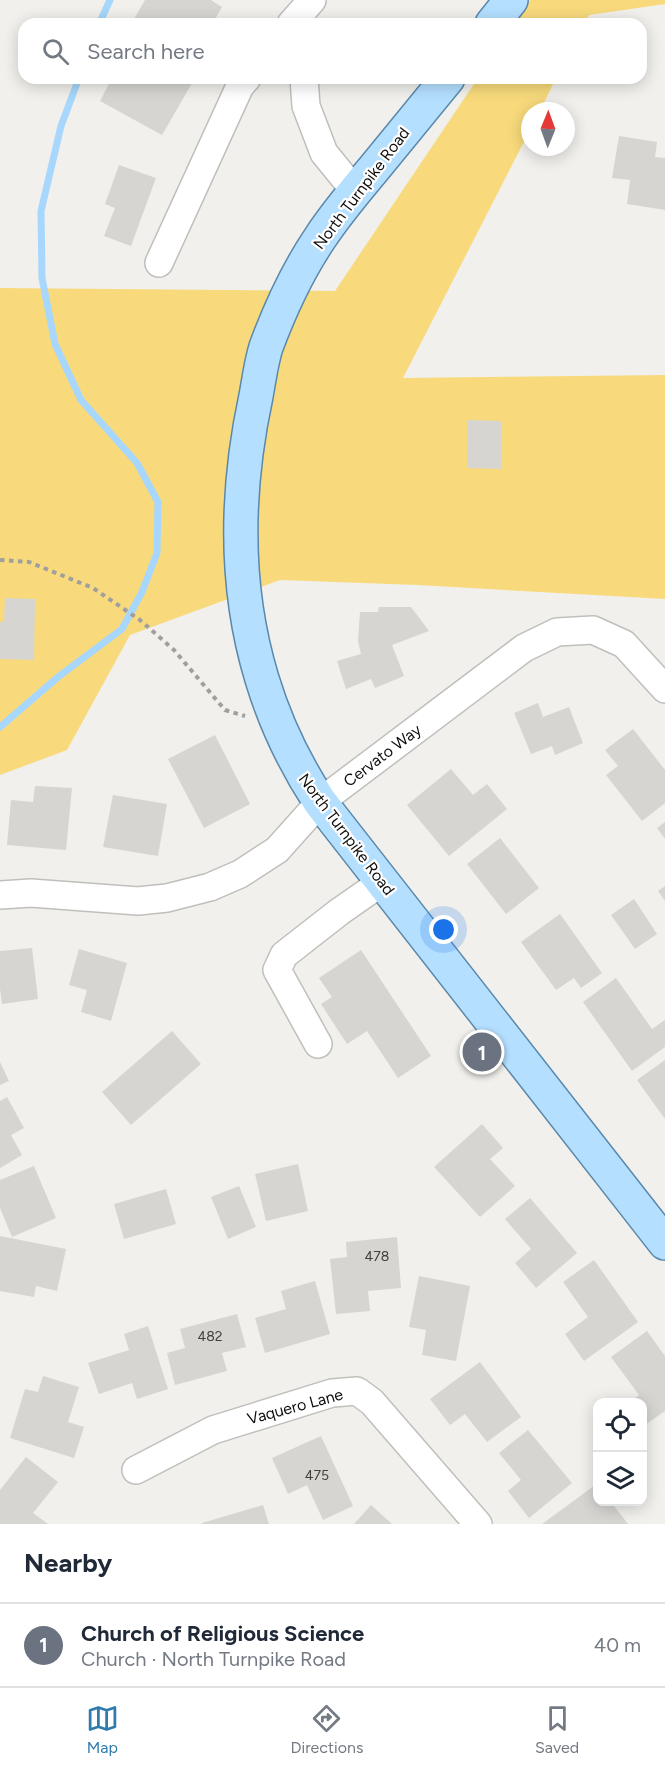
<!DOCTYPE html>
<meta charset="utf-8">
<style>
:root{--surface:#fff;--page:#f6f6f7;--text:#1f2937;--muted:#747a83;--line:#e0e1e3;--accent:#2f7bae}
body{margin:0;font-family:Figtree,sans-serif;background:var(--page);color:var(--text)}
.controls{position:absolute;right:18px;bottom:18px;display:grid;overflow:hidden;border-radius:12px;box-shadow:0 3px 15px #0003}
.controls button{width:54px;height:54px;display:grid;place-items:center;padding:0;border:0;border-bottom:2px solid var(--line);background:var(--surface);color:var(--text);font:30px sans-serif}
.compass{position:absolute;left:521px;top:102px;width:54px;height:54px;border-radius:50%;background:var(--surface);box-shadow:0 3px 15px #0003;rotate:1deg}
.you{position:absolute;left:444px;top:930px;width:21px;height:21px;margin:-15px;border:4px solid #fff;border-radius:50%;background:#1a73e8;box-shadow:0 0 0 9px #1a73e833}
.badge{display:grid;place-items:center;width:39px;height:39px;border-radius:50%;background:var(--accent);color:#fff;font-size:20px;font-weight:700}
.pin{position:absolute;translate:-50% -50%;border:3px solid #fff;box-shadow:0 2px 6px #0006}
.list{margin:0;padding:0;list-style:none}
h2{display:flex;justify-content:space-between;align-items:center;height:78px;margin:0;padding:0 24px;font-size:26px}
h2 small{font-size:20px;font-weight:400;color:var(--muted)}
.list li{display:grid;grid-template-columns:39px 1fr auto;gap:18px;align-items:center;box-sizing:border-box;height:84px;padding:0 24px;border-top:2px solid var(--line)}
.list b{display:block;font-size:22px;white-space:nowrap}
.list p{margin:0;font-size:20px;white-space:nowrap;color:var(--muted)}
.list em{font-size:20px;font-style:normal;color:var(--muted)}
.icon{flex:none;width:33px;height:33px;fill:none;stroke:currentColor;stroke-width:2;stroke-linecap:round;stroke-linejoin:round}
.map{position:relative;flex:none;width:665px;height:1524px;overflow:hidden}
.search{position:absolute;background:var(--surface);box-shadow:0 3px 15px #0003;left:18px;right:18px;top:18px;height:66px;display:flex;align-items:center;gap:15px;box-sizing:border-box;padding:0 21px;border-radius:18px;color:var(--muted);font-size:22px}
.sheet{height:162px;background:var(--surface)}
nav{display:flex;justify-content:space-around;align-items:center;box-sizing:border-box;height:84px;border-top:2px solid var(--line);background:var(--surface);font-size:16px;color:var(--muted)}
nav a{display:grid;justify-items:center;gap:3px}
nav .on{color:var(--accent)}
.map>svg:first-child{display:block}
</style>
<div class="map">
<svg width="665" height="1524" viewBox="0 0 665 1524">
<rect width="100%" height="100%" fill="#f1f0ec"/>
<g fill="#f8da7c">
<path d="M530,0H665V4L589,15L584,24H514Z"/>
<path d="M478,78H556L540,111H530V130L403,378L665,375V599L417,585L280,580L130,635L67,750L0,775V288L335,291Z"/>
</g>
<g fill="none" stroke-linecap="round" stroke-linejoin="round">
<g stroke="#a7d7fc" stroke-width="7">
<path d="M99,24L110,0"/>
<path d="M0,727L58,677L122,629L142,592L157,553L158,502L137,463L81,400L55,344L42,278L41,211L61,126L79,78"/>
</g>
</g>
<g fill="#d6d5d1">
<path d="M145,0H211L222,7L214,21L220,24H131Z"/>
<path d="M112,78H195L162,135L100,101Z"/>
<path d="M619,136L657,142L655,157L665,158V210L627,204L630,180L612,178Z"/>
<path d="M119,165L156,178L131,246L104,236L115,208L105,204Z"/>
<path d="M468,420L501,421V469L467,468Z"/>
<path d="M5,598L35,599L34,660L0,659V622H4Z"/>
<path d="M379,607H411L429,631L392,645L404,676L375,688L371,679L346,689L337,661L361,654L358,641L360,612H378Z"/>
<path d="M538,703L543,717L569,707L583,743L555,755L552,746L531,754L514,713Z"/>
<path d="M633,729L665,770V803L642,821L606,775L618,766L605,750Z"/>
<path d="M215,735L250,804L204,828L168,759Z"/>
<path d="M451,769L473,795L487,784L507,809L449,856L407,805Z"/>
<path d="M35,786L72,788L66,850L7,845L11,800L33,802Z"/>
<path d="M113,795L167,804L158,856L103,847Z"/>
<path d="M665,822V839L657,828Z"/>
<path d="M500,838L539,888L506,914L467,864Z"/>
<path d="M665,886V901L658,891Z"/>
<path d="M634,899L657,934L635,949L611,915Z"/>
<path d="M560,914L602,973L581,988L574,978L556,990L521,942Z"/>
<path d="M32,948L38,999L2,1004L0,989V951Z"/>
<path d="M79,949L127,963L111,1021L81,1012L87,990L69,985Z"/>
<path d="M361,950L431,1056L398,1078L367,1031L347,1044L321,1004L332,997L319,978Z"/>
<path d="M616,978L652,1029L665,1020V1047L632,1071L583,1002Z"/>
<path d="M172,1031L201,1064L131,1125L102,1092Z"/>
<path d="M665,1060V1119L637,1080Z"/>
<path d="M0,1062L9,1081L0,1085Z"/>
<path d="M7,1097L24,1128L11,1135L22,1155L0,1168V1101Z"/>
<path d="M482,1124L503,1148L490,1159L515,1186L480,1217L434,1167Z"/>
<path d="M298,1164L308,1211L266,1221L255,1174Z"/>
<path d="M34,1166L56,1218L12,1237L0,1208V1180Z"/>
<path d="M239,1186L256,1227L228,1239L211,1197Z"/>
<path d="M166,1189L176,1224L124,1239L114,1204Z"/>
<path d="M530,1198L577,1253L536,1288L515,1263L531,1249L505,1219Z"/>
<path d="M0,1236L66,1249L57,1291L36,1286L34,1297L0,1291Z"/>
<path d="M397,1237L401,1288L368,1291L370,1311L336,1314L330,1259L347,1257L346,1242Z"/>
<path d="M594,1260L638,1322L584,1361L565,1334L588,1317L563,1282Z"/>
<path d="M419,1276L470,1286L456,1361L422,1355L426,1330L409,1327Z"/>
<path d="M315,1281L330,1334L265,1353L255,1318L286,1309L281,1291Z"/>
<path d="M237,1314L246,1347L222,1353L227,1371L175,1385L167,1353L185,1348L180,1329Z"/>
<path d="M148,1326L168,1389L137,1399L132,1383L99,1394L88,1363L129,1350L124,1334Z"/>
<path d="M647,1331L665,1356V1411L642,1427V1402H629L639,1395L611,1357Z"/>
<path d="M480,1362L521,1417L487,1442L465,1414L450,1425L430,1399Z"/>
<path d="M43,1376L79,1387L68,1422L84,1427L74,1458L10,1438L25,1389L38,1392Z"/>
<path d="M528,1430L572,1483L529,1518L508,1491L521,1480L499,1453Z"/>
<path d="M321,1436L353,1506L323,1520L307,1485L288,1494L272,1458Z"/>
<path d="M26,1457L58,1482L33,1513L48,1524H0V1490Z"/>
<path d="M598,1483V1502H611L628,1524H542Z"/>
<path d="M263,1505L269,1524H202V1523Z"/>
<path d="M371,1505L392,1524H354Z"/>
</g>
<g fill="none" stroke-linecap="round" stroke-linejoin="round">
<g stroke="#c0bfbc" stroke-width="30">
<g id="minor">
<path d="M291,24L312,0"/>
<path d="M304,78L306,106L324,153L355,191"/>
<path d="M159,263L240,86L247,78"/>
<path d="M0,895L31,893L138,901L167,898L210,887L240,874L277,850L320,802L524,648L557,632L593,630L624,644L665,689"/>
<path d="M318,1044L277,970L284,955L339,912L382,882"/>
<path d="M136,1470L213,1430L332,1393L357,1391L372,1402L478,1524"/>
</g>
</g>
<g stroke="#5a88ab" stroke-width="36">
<g id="major">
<path d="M492,24L511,0"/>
<path d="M448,78C424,107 400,137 376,166C357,189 337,212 320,238C299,269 279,312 266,347C261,363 259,380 256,396C236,489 234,587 262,679C275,722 295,764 320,802L665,1243"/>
</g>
</g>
<path stroke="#a09f9c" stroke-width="4" stroke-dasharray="4.5 4.5" stroke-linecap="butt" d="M0,560L29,562L93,588L140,620L174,650L225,710L245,716"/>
<use href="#minor" stroke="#fff" stroke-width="27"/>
<use href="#major" stroke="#b4dfff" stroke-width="33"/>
</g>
<g text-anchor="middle" stroke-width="4.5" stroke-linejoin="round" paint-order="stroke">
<g font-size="14" fill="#42403f">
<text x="377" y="1261">478</text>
<text x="210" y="1341">482</text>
<text x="317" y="1480">475</text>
</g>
<g font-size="16" fill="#100f0e" stroke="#fff">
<text transform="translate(361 188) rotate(-53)" y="6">North Turnpike Road</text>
<text transform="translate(382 755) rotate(-37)" y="6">Cervato Way</text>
<text transform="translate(347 834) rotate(53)" y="6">North Turnpike Road</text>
<text transform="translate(295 1406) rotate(-15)" y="6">Vaquero Lane</text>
</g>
</g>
</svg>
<div class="controls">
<button><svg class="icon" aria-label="locate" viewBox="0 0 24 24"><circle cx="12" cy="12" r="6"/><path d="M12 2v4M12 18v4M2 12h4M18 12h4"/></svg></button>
<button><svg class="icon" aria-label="layers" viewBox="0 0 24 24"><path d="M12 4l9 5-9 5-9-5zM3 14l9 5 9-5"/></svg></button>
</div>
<svg class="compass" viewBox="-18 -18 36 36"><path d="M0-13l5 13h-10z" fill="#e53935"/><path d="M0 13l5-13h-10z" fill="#747a83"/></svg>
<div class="you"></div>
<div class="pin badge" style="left:482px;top:1052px;background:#6b7280">1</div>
<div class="search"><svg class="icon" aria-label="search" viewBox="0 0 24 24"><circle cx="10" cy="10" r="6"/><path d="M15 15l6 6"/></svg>Search here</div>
</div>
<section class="sheet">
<h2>Nearby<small></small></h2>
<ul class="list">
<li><span class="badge" style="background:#6b7280">1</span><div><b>Church of Religious Science</b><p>Church · North Turnpike Road</p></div><em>40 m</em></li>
</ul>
</section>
<nav>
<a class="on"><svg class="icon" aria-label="map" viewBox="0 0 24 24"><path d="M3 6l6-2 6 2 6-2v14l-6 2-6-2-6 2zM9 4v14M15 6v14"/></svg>Map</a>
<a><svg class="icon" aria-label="directions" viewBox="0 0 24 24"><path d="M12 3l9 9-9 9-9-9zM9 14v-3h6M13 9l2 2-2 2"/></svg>Directions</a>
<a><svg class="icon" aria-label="saved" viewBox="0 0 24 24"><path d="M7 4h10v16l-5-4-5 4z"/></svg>Saved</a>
</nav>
